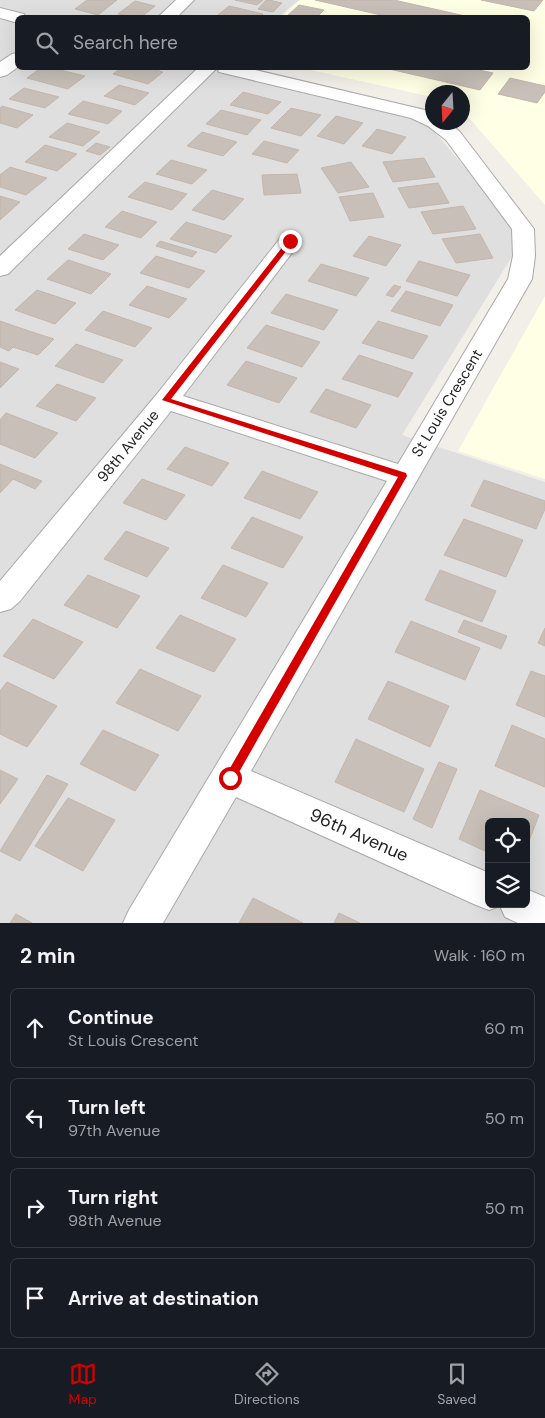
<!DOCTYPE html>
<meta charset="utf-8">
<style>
:root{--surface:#171b24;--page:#20242c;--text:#f1f3f6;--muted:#9ea1a6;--line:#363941;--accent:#d40000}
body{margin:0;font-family:"DM Sans",sans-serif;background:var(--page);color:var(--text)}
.controls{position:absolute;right:15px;bottom:15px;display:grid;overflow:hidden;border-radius:8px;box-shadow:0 5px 20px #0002}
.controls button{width:45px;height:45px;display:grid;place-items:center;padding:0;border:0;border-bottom:1px solid var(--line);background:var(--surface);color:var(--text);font:25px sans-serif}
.compass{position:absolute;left:425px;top:85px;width:45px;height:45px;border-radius:50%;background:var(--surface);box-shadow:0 5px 20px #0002;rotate:198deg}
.stop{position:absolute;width:15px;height:15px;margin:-11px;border:4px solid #d40000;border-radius:50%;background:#fff}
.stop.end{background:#d40000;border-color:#fff;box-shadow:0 1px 5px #0008}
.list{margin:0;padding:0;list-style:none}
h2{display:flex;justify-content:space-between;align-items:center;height:65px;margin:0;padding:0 20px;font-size:21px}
h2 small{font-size:16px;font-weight:400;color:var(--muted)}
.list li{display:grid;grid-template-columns:32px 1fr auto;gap:15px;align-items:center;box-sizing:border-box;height:80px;margin:0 10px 10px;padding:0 10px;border:1px solid var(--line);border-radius:8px}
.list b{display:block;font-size:19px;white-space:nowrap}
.list p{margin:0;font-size:16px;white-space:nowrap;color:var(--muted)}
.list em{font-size:16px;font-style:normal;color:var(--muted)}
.icon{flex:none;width:28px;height:28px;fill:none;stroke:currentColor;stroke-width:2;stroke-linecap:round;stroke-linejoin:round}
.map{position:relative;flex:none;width:545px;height:923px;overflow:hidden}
.search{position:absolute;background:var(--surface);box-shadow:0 5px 20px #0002;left:15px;right:15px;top:15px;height:55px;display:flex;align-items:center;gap:12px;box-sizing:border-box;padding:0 18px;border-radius:8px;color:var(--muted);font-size:19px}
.sheet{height:425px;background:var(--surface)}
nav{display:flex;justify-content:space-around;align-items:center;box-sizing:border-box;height:70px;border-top:1px solid var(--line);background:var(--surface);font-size:14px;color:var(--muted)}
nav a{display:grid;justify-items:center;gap:2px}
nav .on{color:var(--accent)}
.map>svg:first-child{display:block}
</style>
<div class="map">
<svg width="545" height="923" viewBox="0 0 545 923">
<rect width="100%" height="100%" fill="#f2efe9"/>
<path fill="#e0dfdf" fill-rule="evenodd" d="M0,0H299L278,17L18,18V68H221L421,116L524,237L402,435L545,482V923H0ZM489,822H526V904H489Z"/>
<g fill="#ffffe5">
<path d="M300,0H545V205L463,111L462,92H432V97L302,68H528V18H280Z"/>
<path d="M545,296V479L458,451Z"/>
</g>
<g fill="#c7bfb8" stroke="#c4b6ab">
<path d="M87,0H117L98,15L75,9Z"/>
<path d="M235,0H263L257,5Z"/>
<path d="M266,0H269L282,3L273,12L258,9Z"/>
<path d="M315,0H394L474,18H394Z"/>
<path d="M481,0H543L534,11Z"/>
<path d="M135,1L155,6L140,18L118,14Z"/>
<path d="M299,5L324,10L316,18L286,17Z"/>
<path d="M229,6L263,14L260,18H229L218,15Z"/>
<path d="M41,68H52L85,76L68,89L27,78Z"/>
<path d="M121,68H148L163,72L148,84L113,74Z"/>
<path d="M385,68H469L493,73L480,90Z"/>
<path d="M510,78L545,86V92L537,103L498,94Z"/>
<path d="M119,85L149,93L135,105L104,96Z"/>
<path d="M24,88L59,97L45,108L9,99Z"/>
<path d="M243,92L281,102L268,114L230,105Z"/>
<path d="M83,101L122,111L108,124L68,114Z"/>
<path d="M2,106L33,115L17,128L0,123V108Z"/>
<path d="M291,108L321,115L301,136L271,128Z"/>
<path d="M221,110L261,120L247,135L206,124Z"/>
<path d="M336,116L363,123L344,144L317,136Z"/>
<path d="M67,123L100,132L83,146L49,137Z"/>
<path d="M377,129L406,137L392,154L362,146Z"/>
<path d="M202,132L237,142L223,156L187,146Z"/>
<path d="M264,141L299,150L287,163L252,154Z"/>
<path d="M96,143L110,147L100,155L86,151Z"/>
<path d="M45,145L77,154L57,171L25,162Z"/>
<path d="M424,158L435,177L393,182L383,162Z"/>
<path d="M171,160L207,170L192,184L156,174Z"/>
<path d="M351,162L369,187L338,193L321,168Z"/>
<path d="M10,167L47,178L26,195L0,187V175Z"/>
<path d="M297,174L301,193L264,195L262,175Z"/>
<path d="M145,182L187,194L172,210L128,197Z"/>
<path d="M438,183L449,203L409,208L398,188Z"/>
<path d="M212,190L244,199L224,220L192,210Z"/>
<path d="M373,193L384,217L350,221L339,197Z"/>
<path d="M0,196L20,202L0,220Z"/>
<path d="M463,206L476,229L433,234L421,212Z"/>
<path d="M122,211L157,222L141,238L105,227Z"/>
<path d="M186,222L232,236L216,253L170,239Z"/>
<path d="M84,234L119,245L103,260L68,249Z"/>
<path d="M480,234L493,258L456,263L442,239Z"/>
<path d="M369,236L401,245L386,266L353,256Z"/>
<path d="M160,241L197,252L192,257L156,246Z"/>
<path d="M156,256L205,271L189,288L140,273Z"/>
<path d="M68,260L111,274L91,294L47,279Z"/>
<path d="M419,261L470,275L457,296L406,281Z"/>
<path d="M321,264L369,278L356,296L308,281Z"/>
<path d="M394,285L401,287L393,297L386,295Z"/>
<path d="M147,286L187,299L169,318L129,305Z"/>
<path d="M37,290L76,303L55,324L15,310Z"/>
<path d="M406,291L453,305L440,326L391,311Z"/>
<path d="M286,294L338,310L324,330L271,313Z"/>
<path d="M103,311L152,328L135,347L85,330Z"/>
<path d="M0,321L29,331L54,339L38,355L13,347L9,351L0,347Z"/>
<path d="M378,321L428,336L413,359L362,343Z"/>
<path d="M266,325L320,342L302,367L247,348Z"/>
<path d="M76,344L123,360L103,383L55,366Z"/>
<path d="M359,355L413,373L398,397L342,379Z"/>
<path d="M246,361L297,378L279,403L227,385Z"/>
<path d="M0,362L19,369L0,388Z"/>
<path d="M57,384L96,398L76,421L36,406Z"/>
<path d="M326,389L371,405L356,428L310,412Z"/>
<path d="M6,413L58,433L35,458L0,444V420Z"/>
<path d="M185,447L229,463L212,486L167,469Z"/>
<path d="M0,464L19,472L42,481L35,489L13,479L0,493Z"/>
<path d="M262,471L318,492L300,519L244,498Z"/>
<path d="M142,479L185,495L166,520L123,503Z"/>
<path d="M484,480L545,501V509L536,529L471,506Z"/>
<path d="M252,517L303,537L283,568L231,548Z"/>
<path d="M464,519L523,540L506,577L444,555Z"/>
<path d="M126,531L169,548L147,577L104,559Z"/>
<path d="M223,565L268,583L246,617L201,598Z"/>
<path d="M440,570L496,591L482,622L425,600Z"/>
<path d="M88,575L140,596L117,628L64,605Z"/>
<path d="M180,615L236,639L214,672L156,648Z"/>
<path d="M33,619L83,642L54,679L3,656Z"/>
<path d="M464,620L507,636L501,649L458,632Z"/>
<path d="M411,621L480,648L465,680L395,652Z"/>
<path d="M545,628V646L538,643Z"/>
<path d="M140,669L201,696L178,731L116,703Z"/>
<path d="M531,671L545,676V717L516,705Z"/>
<path d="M388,681L449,706L430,747L368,719Z"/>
<path d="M7,682L57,706L27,747L0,734V691Z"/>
<path d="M512,725L545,739V787L495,766Z"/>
<path d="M103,730L159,755L135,791L80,764Z"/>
<path d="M356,739L424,769L404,812L335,782Z"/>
<path d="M439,762L457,769L432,828L413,819Z"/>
<path d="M0,770L18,779L0,804Z"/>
<path d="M47,775L68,784L20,861L0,851Z"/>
<path d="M480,790L539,815L526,849V822H489V853L459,839Z"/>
<path d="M68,798L115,820L83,871L35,846Z"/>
<path d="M253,898L303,923H239Z"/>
<path d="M339,913L360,923H334Z"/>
<path d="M16,914L32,923H10Z"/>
</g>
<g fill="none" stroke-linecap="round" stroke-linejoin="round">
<g stroke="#a9a9a9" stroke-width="2">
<g id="minor">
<path d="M176,0H194L176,18H157Z"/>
<path d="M0,8L24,14L26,18H18V23L0,18Z"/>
<path d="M18,53V67L7,75L0,77V62L12,54Z"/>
<path d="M198,68H247L425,110L432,114V122H448L460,132L534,229L535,256L532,279L251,771L489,873V904H526V889L545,897V923H518L505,917L500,906L489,910L476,905L236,797L163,923H123L129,910L387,481L171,411L20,601L11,609L0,612V581L157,394L282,236L290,234L298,236L301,241L183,396L398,464L508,279L513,256L512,229L446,140L428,126L411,118L219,72L217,68L8,274L0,276V256Z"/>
</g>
</g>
<use href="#minor" fill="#fff" fill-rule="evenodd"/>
</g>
<path fill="#d40000" d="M288,240L294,241L171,399L406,473L407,476L234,781L230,783L226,781L225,778L226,775L398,477L162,400Z"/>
<g text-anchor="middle" stroke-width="4.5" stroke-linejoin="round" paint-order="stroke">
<g font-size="15" fill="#222" stroke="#fff">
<text transform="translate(447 403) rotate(-59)" y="5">St Louis Crescent</text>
<text transform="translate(128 446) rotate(-51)" y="5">98th Avenue</text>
</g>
<g font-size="18" fill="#222" stroke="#fff">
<text transform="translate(359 835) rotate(24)" y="6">96th Avenue</text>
</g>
</g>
</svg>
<div class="controls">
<button><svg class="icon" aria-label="locate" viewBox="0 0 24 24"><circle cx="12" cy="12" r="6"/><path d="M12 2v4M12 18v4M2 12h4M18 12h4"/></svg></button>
<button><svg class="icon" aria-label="layers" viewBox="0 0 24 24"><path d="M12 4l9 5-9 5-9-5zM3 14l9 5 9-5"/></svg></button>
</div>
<svg class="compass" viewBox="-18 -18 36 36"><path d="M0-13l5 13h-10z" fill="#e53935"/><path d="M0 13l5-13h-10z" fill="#9ea1a6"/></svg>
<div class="stop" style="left:230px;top:778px"></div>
<div class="stop end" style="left:290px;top:241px"></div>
<div class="search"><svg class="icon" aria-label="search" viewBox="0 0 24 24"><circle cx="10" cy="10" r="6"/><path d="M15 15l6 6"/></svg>Search here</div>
</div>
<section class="sheet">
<h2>2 min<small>Walk · 160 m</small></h2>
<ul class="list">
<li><svg class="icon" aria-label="ahead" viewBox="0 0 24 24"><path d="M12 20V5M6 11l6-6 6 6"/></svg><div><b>Continue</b><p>St Louis Crescent</p></div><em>60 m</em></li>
<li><svg class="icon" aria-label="left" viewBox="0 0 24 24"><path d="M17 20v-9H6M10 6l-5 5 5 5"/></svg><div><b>Turn left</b><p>97th Avenue</p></div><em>50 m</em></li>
<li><svg class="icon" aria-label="right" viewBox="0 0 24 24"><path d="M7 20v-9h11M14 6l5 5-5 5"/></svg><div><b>Turn right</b><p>98th Avenue</p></div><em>50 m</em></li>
<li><svg class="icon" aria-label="arrive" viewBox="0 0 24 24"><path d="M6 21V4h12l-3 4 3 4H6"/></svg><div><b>Arrive at destination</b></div></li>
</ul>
</section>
<nav>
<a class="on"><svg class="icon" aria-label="map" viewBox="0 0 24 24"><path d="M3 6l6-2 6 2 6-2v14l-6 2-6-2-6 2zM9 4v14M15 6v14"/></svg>Map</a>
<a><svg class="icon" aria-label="directions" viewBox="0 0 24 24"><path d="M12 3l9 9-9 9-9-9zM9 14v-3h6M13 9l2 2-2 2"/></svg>Directions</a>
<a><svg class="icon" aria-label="saved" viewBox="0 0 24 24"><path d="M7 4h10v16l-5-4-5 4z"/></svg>Saved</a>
</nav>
